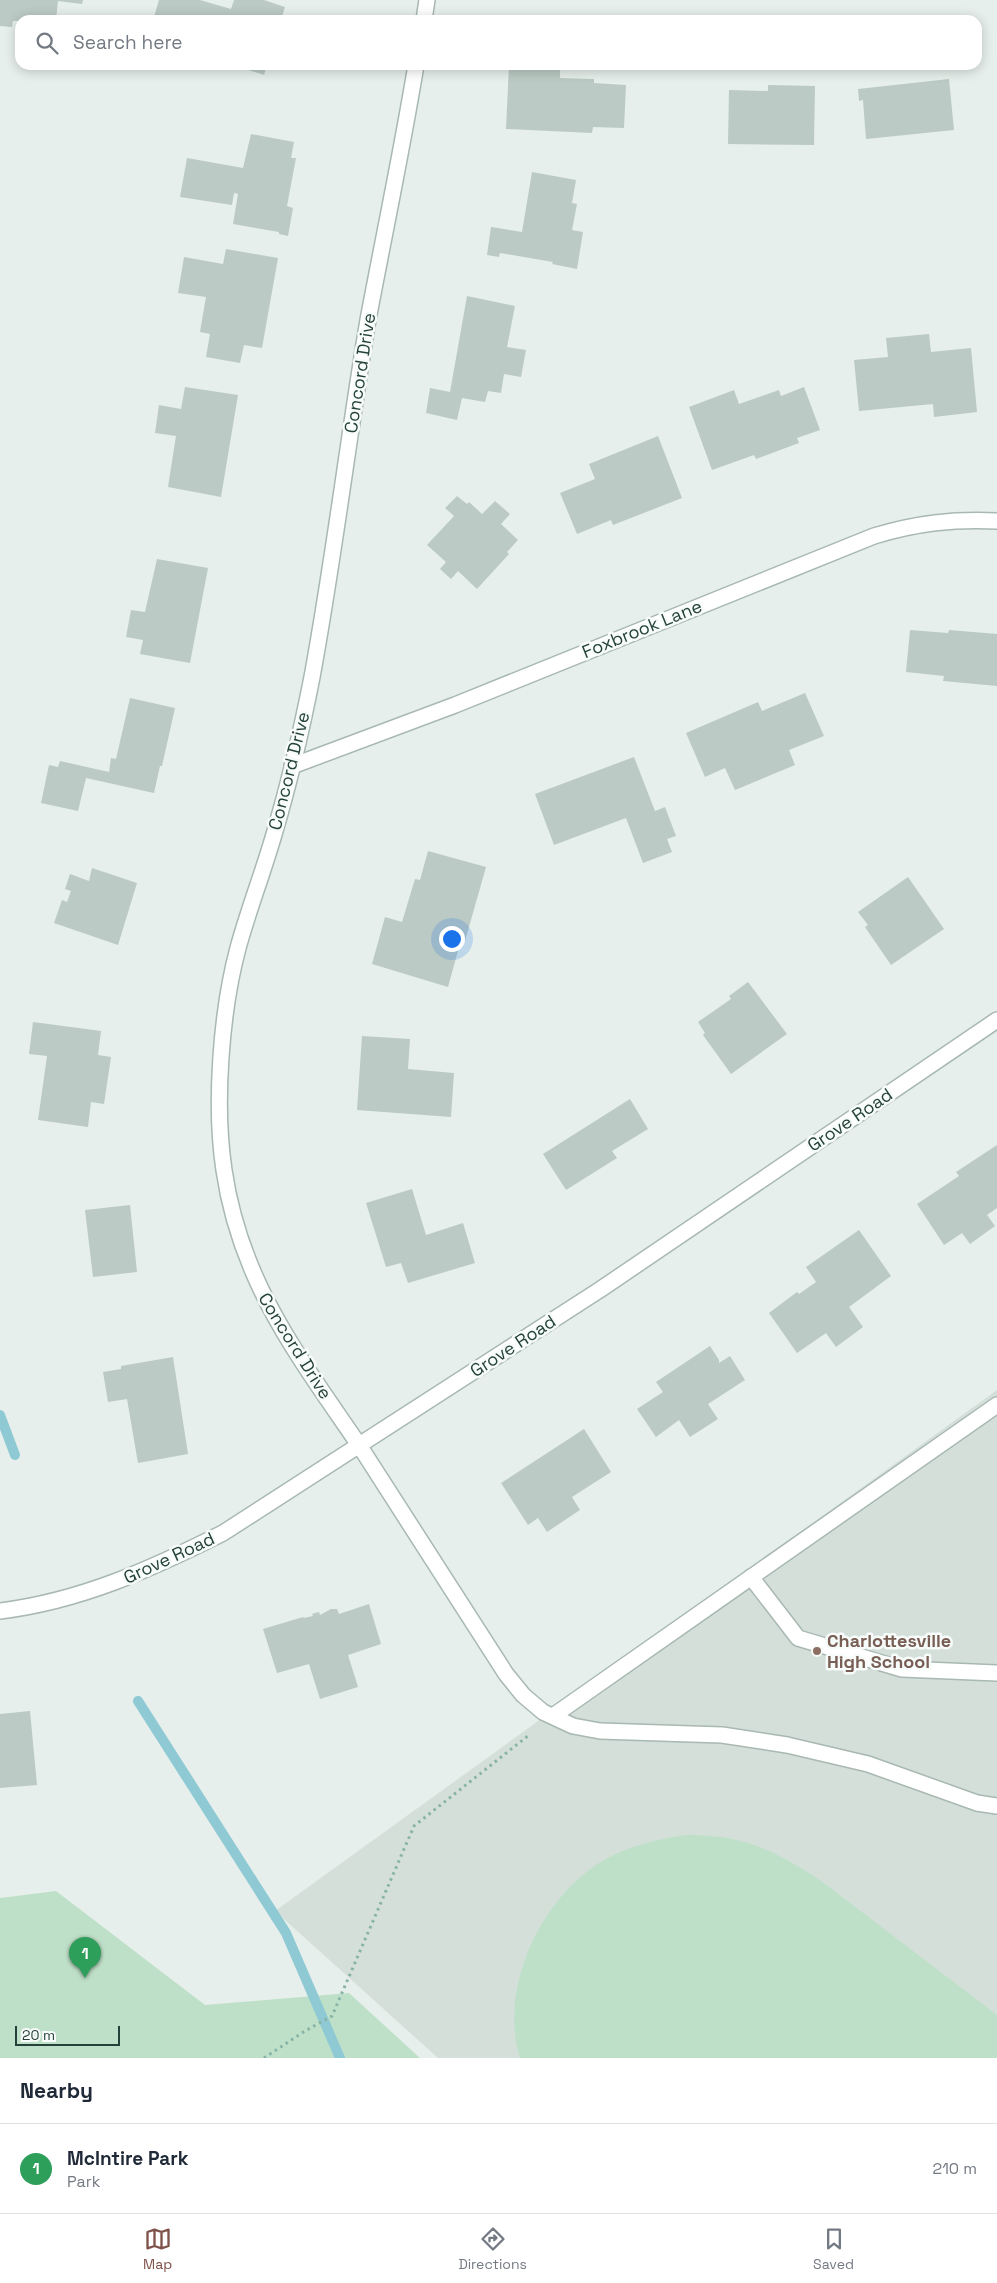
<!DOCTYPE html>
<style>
:root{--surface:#fff;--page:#f2f2f3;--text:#1f2937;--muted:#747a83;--line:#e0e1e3;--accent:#7f5249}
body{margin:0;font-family:"Space Grotesk",sans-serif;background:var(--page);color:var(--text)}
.scale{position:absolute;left:15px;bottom:12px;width:105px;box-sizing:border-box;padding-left:5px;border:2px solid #24423a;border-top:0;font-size:14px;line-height:18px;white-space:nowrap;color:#24423a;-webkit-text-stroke:4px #f7fbf9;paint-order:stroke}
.you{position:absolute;left:451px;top:938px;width:18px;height:18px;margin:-12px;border:4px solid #fff;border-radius:50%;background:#1a73e8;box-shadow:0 0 0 8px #1a73e833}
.badge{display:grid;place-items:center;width:32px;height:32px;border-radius:50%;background:var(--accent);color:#fff;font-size:16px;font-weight:700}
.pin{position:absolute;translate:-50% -41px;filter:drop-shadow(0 1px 2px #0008)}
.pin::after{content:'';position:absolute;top:26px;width:18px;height:15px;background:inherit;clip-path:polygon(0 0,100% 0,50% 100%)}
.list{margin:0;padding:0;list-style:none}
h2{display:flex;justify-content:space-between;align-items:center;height:65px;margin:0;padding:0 20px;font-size:21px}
h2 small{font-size:16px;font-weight:400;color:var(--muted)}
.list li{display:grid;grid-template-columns:32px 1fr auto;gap:15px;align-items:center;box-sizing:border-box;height:90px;padding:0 20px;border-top:1px solid var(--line)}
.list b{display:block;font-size:19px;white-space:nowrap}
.list p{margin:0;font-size:16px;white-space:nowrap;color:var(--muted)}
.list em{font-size:16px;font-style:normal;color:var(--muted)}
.icon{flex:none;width:28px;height:28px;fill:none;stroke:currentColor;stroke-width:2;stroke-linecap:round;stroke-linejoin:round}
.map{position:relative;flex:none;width:997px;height:2058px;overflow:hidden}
.search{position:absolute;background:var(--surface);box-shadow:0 2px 12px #0003;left:15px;right:15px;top:15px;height:55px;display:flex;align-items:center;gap:12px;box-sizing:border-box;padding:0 18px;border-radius:15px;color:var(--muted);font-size:19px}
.sheet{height:155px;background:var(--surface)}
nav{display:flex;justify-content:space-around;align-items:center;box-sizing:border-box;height:70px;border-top:1px solid var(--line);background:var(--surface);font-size:14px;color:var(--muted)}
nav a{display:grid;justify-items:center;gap:2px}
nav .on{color:var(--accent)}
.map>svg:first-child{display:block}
</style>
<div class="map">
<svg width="997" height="2058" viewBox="0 0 997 2058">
<rect width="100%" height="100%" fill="#e6efeb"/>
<path fill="#d4dfda" d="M997,1390V2058H438L275,1911Z"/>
<g fill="#bfe0c8">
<path d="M685,1835C743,1834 777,1851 824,1883L997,2015V2058H520C499,1991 537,1907 593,1867C620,1848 653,1840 685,1835Z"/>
<path d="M56,1891L205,2005L349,1993L420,2058H0V1898Z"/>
</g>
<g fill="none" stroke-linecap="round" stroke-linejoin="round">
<g stroke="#8ec9d4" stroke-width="10">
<path d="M0,1415L15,1455"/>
<path d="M138,1701L286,1933L340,2058"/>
</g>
</g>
<g fill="#bbcac4">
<path d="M0,0H83L82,4L58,1L56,20L13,21L12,27L0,26Z"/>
<path d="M159,0H200L231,9L234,0H264L285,7L281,20H153Z"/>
<path d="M233,65H267L264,75Z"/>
<path d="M509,65H560V78L594,79V83L626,85L624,128L593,127L592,133L506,129Z"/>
<path d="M949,79L954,130L866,139L863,100L859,101L858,89Z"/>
<path d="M768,85L815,86L814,145L728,144L729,90L768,91Z"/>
<path d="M251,134L294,142L291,158H296L287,206L293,208L288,236L279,234V232L233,224L238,194L234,193L232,205L180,197L187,158L243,168Z"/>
<path d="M532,172L576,180L572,203L577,204L572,230L583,232L577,269L552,264L553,262L500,253L499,257L487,255L491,227L522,232Z"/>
<path d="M226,249L278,258L262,348L244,345L240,363L206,357L210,334L200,332L206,297L178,293L184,257L223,264Z"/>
<path d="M467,296L515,306L507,347L526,350L521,377L504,374L501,393L488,391L485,402L462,398L457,420L426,413L430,388L450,392Z"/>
<path d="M929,334L931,352L971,348L977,412L934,417L933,404L859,411L854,360L888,357L886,338Z"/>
<path d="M185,387L238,395L221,497L168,487L176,436L155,433L159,405L181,409Z"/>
<path d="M804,387L820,430L797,438L799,443L756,459L754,455L712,470L689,407L734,390L739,404L779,390L781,396Z"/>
<path d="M658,436L682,498L613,525L611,520L577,534L560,493L595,479L589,464Z"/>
<path d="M457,496L467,504L469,502L482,514L495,501L510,514L501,524L518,540L507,552L509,554L477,589L458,571L451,579L440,569L446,562L427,545L454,516L445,508Z"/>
<path d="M157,559L208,568L190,663L140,654L143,640L126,637L131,610L145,612Z"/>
<path d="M910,630L948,633L949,630L997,634V686L943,681L944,676L906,672Z"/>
<path d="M805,693L824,736L789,750L795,765L735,790L725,768L705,777L686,733L758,702L762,711Z"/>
<path d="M130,698L175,708L162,766H160L154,793L86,778L78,811L41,803L49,765L58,767L60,761L109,772L111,758L116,759Z"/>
<path d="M634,757L655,811L665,807L676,836L667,839L672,852L643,863L626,818L554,845L535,794Z"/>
<path d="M428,851L486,867L465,941L461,940L448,987L372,964L385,917L402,922L415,879L420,880Z"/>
<path d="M92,868L137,883L118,945L54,923L62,900L67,902L71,891L65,889L70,874L89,881Z"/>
<path d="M908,877L944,929L891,965L865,927L868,925L858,912Z"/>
<path d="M748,982L787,1034L731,1074L703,1035L705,1033L698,1022L731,999L729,996Z"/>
<path d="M33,1022L101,1031L98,1055L111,1057L104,1104L91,1102L88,1127L38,1120L47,1056L29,1054Z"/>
<path d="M362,1036L410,1039L408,1069L454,1073L451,1117L357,1110Z"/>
<path d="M630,1099L648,1129L612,1151L617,1158L566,1190L543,1154Z"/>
<path d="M997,1145V1208L987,1215L995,1226L970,1244L962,1233L944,1245L917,1204L959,1176L956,1172Z"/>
<path d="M412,1189L426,1235L463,1223L475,1263L408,1283L401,1263L386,1267L366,1203Z"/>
<path d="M130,1205L137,1272L93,1277L85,1210Z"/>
<path d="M859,1230L891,1276L849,1307L863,1327L836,1347L826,1333L797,1353L769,1313L797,1292L799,1294L816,1282L806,1267Z"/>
<path d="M710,1346L719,1360V1363L730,1356L745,1380L708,1404L718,1419L690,1437L679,1420L656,1437L637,1409L663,1392L656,1382Z"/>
<path d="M173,1357L188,1454L138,1463L127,1399L108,1402L103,1372L121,1369V1366Z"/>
<path d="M584,1429L611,1472L572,1497L580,1510L547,1532L538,1518L528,1525L501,1483Z"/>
<path d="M369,1604L381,1644L348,1655L358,1687L320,1699L309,1664L277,1673L263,1629L303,1617L304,1618L313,1616L312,1614L319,1612L320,1615L331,1609H337L339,1614Z"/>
<path d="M30,1711L37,1785L0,1788V1714Z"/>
</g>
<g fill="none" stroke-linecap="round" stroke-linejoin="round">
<g stroke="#a8b8b2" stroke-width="18">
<g id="service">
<path d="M359,1445L506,1674L523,1695L543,1712L573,1726L600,1731L722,1735L787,1745L868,1764L977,1803L997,1806"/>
<path d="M751,1577L798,1638L902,1669L997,1673"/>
<path d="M553,1716L997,1405"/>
</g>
</g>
<g stroke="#a8b8b2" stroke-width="18">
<g id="minor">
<path d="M424,20L427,0"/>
<path d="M292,766L455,705L874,536C917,523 953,519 997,521"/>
<path d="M359,1445C298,1356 240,1281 224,1170C214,1104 221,1012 238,948C249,908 264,870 275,831C290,780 302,728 312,677C334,558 348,439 368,320C384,235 402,150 416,65"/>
</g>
</g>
<g stroke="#a8b8b2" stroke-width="18">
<path id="tertiary" d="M0,1611C81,1601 151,1569 223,1533L601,1289L997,1020"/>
</g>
<path stroke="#86b3a5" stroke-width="3" stroke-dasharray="2.5 4" stroke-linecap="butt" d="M264,2058L305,2031L332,2016L414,1826L529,1735"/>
<use href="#service" stroke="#fff" stroke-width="15"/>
<use href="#minor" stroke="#fff" stroke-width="15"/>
<use href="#tertiary" stroke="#fff" stroke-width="15"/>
</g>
<circle fill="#8d6e63" stroke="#f7fbf9" stroke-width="2" cx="817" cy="1651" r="5"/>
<g text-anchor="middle" stroke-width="5" stroke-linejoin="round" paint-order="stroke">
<g font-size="18" fill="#24423a" stroke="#f7fbf9">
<text transform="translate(360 373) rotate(-81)" y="6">Concord Drive</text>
<text transform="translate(642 629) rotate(-22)" y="6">Foxbrook Lane</text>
<text transform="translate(289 771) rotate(-76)" y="6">Concord Drive</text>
<text transform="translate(850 1120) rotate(-34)" y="6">Grove Road</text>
<text transform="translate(295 1346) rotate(58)" y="6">Concord Drive</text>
<text transform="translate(513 1346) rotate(-33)" y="6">Grove Road</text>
<text transform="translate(169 1558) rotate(-25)" y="6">Grove Road</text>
</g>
<g font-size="18" font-weight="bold" fill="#785e54" stroke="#f7fbf9" text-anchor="start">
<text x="827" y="1647">Charlottesville<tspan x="827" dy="21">High School</tspan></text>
</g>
</g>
</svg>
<div class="scale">20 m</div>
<div class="you"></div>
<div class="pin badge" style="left:85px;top:1978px;background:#2e9e5b">1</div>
<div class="search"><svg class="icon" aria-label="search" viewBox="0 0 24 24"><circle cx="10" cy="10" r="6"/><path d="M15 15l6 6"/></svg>Search here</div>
</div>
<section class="sheet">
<h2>Nearby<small></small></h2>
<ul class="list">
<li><span class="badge" style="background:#2e9e5b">1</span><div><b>McIntire Park</b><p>Park</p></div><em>210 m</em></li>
</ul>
</section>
<nav>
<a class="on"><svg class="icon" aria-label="map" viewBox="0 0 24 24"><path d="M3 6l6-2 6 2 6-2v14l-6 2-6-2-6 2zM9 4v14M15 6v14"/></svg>Map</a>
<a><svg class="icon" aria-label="directions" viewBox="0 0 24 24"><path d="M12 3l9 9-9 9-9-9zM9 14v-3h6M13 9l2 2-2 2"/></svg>Directions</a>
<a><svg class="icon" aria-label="saved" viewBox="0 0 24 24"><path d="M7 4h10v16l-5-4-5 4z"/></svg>Saved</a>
</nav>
